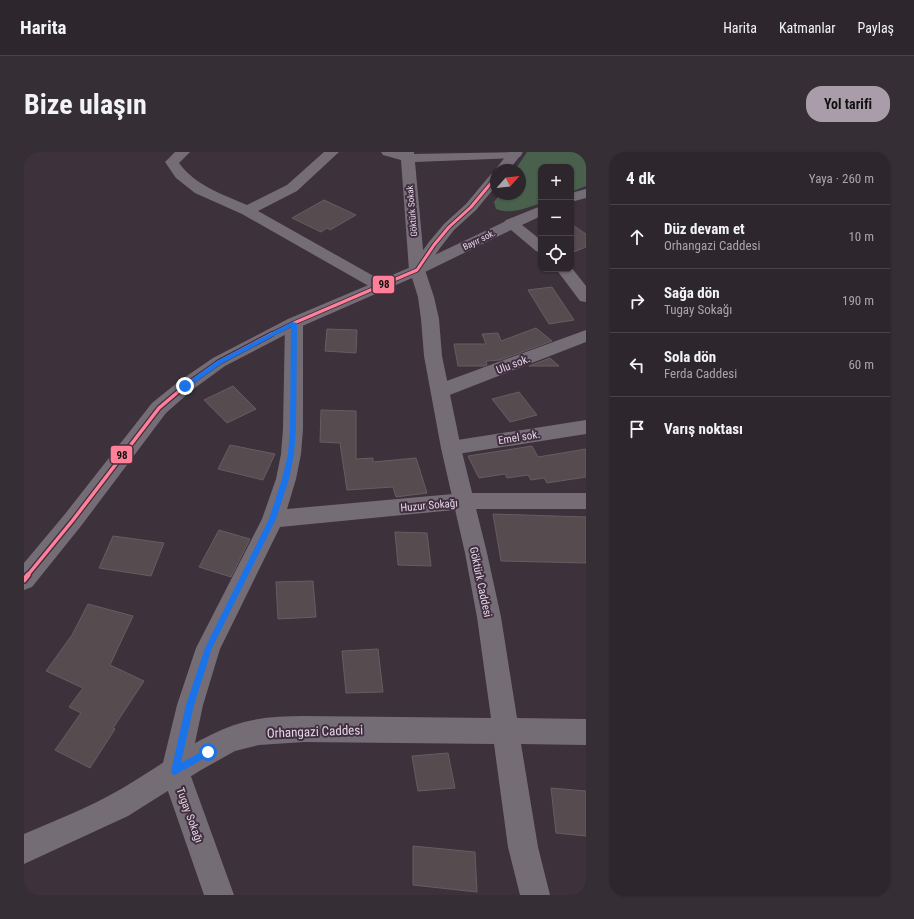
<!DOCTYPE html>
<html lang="tr">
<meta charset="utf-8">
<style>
:root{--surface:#2e262d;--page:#362e35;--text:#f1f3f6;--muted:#a7a5aa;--line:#494349;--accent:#a99da9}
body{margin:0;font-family:"Roboto Condensed",sans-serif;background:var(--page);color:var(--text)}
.controls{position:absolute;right:12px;top:12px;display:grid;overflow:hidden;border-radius:8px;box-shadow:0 1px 3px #0004}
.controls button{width:36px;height:36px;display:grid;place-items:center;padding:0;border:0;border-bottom:1px solid var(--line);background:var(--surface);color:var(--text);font:20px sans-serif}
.compass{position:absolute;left:466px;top:12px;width:36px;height:36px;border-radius:50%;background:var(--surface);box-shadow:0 1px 3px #0004;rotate:63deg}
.stop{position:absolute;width:12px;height:12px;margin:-9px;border:3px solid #1a73e8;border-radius:50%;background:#fff}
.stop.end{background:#1a73e8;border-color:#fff;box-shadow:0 1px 4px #0008}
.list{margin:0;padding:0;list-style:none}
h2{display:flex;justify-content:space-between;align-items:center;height:52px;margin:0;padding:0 16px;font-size:17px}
h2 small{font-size:13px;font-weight:400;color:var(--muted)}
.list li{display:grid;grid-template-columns:26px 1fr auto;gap:12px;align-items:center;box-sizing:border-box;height:64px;padding:0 16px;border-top:1px solid var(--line)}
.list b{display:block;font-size:15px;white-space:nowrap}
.list p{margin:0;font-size:13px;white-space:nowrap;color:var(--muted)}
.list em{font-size:13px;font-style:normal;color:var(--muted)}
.icon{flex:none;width:22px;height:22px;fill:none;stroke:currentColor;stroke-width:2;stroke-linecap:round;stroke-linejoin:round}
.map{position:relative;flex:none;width:562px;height:743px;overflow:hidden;border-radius:16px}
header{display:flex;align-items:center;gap:24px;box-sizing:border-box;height:56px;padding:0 20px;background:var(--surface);border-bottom:1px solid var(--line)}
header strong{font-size:19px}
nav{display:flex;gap:22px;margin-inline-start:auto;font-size:14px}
.intro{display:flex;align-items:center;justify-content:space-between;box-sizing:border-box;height:96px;padding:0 24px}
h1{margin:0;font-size:28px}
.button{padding:10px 18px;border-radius:16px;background:var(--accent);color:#111;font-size:14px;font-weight:700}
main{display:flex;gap:24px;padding:0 24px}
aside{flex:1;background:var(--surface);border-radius:16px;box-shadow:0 1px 3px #0004}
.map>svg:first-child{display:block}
</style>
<header>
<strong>Harita</strong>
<nav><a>Harita</a><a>Katmanlar</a><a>Paylaş</a></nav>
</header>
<div class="intro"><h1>Bize ulaşın</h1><a class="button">Yol tarifi</a></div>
<main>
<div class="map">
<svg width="562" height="743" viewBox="0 0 562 743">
<rect width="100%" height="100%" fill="#3d323c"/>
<path fill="#48604c" d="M503,0H562V34L547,40V15H517V51C502,56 487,63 472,57L470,50L476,42H496V18H491Z"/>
<g fill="#564b4f" stroke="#675c5f">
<path d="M300,48L332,63L306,78L303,76L297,80L268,66Z"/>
<path d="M547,72L562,82V95L547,101Z"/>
<path d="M528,135L550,168L525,172L504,138Z"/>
<path d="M512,176L528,189L476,208L462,209L463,213L460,214H434L430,192H462L458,182L474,181L477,189Z"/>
<path d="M303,177L333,178L332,201L301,199Z"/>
<path d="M526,206L535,214H505Z"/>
<path d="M209,234L232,257L203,271L180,248Z"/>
<path d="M495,240L513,263L486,270L468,247Z"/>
<path d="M297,258L332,259V307L349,306V310L392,306L403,341L372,345L369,335L323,338L316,291L296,290Z"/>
<path d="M206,293L251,302L239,328L194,317Z"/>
<path d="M508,294L514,305L562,297V325L523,331L520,326L507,328L504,323L483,326L481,322L455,326L444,304Z"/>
<path d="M469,362L562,365V411L477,409Z"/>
<path d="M195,378L226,387L207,425L175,415Z"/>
<path d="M371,380L403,381L407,414L374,413Z"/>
<path d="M89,384L140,391L127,424L75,416Z"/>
<path d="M289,429L292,465L254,467L252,430Z"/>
<path d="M64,452L109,464L86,513L120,529L89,576L91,577L66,616L31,598L57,561L45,555L59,536L22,519L48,483Z"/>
<path d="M354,497L359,540L322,541L318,499Z"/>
<path d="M424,601L431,636L394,639L388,604Z"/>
<path d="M527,636L562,639V684L532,681Z"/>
<path d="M389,694L451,700L453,740L389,733Z"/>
</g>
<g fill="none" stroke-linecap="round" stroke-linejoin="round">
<g fill="#756d75" fill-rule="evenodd">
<path d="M151,0H166L155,11C172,34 198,42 223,53L263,33L300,0H315L273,39L234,59L362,131L364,134L362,137L356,139L350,137L218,62L171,41L152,26L141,10Z"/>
<path d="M357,0H390V2L496,0L498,2L496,5L491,6L391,10L400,108L480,70L482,68L517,54V64L498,73L517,88V101L512,99L487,78L399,121L393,123L387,121L385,118L377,8L359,3Z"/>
<path d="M562,37V46L547,50V41Z"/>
<path d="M547,115L562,134V150L556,149L532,117H547Z"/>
<path d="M270,166L276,167L279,171V277L277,302L272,327L263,357L440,341H562V357H440L256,375L196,497L179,553L165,619L210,743H180L137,619L153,553L172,496L238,367L252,327L257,302L259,277L261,171L264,167Z"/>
<path d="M562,178V190L423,244L416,245L409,244L407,239L409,234Z"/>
<path d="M562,268V282L427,303L420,301L417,296L420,291L427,289Z"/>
</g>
<g fill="#756d75" fill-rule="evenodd">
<path d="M485,0H499L485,18H472V19L471,18Z"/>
<path d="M472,21V34L452,58L430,78L416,96L401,118L410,145L415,167L418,204L437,296L463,401L477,465L493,566L562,567V593L497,592L514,695L526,743H496L484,695L470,592L280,590L235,593L211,599L177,618L104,664L0,712V682C33,668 66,655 97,637C137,614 174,583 220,570C239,565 260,564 280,564L467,566L453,465L441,401L417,296L400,204L397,167L394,145L388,126L276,175L201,214L168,238L142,261L57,374L8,435L0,438V411L41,362L128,251L154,230L189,206L264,167L387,115L405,90L420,72L442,52L467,22Z"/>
</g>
<g stroke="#412e40" stroke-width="5">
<path id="bus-1-far2" d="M246,183L270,171L393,118L410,93L425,75L447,55L472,25"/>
</g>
<g stroke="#412e40" stroke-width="6">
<path id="bus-1-far1" d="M3,424L49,368L135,256L161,234L195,210L248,182"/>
</g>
<g stroke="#412e40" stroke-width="8">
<path id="bus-1" d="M0,428L4,423"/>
</g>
<use href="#bus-1-far2" stroke="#ff8098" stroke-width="3"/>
<use href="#bus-1-far1" stroke="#ff8098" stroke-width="3.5"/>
<use href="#bus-1" stroke="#ff8098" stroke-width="5"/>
</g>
<path fill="#1a73e8" d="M268,170L273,171L272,277L270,302L265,327L252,367L188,496L170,553L157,611L184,596L188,600L186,603L151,623L148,622L147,619L162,553L181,496L245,367L258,327L264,302L266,277L267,175L197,212L163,236L158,234L193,209Z"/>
<g text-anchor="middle" stroke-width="4" stroke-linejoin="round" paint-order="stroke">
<g font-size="9" fill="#e3d7e3" stroke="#412e40">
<text transform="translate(388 59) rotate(-95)" y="3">Göktürk Sokak</text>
<text transform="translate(455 88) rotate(-26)" y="3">Bayır sok.</text>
</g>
<g font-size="11" fill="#e3d7e3" stroke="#412e40">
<text transform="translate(489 212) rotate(-21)" y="4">Ulu sok.</text>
<text transform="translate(495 285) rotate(-9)" y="4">Emel sok.</text>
<text transform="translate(405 353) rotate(-5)" y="4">Huzur Sokağı</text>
<text transform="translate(457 430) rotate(78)" y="4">Göktürk Caddesi</text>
<text transform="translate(166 663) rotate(70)" y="4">Tugay Sokağı</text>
</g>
<g font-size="13" fill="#e3d7e3" stroke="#412e40">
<text transform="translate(291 579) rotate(-2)" y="5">Orhangazi Caddesi</text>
</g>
</g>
<g stroke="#412e40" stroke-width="1.5">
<rect x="348" y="123" width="23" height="19" rx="4" fill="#ff8098"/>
<rect x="86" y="293" width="23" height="19" rx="4" fill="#ff8098"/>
</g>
<g font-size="11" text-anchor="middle" font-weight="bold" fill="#111">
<text x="360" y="136">98</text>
<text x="98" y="307">98</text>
</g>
</svg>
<div class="controls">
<button>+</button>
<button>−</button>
<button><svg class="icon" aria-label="locate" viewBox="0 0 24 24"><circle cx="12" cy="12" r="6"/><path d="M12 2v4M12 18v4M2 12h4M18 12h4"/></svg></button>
</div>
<svg class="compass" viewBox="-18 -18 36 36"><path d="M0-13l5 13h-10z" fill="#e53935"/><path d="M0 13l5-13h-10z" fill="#a7a5aa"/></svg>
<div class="stop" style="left:184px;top:600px"></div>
<div class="stop end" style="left:161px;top:234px"></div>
</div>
<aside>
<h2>4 dk<small>Yaya · 260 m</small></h2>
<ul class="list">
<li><svg class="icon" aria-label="ahead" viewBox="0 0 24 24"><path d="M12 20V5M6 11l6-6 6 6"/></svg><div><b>Düz devam et</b><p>Orhangazi Caddesi</p></div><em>10 m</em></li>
<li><svg class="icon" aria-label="right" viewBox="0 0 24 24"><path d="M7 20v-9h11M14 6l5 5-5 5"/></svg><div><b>Sağa dön</b><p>Tugay Sokağı</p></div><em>190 m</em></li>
<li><svg class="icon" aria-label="left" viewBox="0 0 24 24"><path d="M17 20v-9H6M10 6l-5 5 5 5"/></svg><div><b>Sola dön</b><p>Ferda Caddesi</p></div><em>60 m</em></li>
<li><svg class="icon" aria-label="arrive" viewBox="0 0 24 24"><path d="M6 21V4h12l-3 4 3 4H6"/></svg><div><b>Varış noktası</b></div></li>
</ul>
</aside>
</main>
